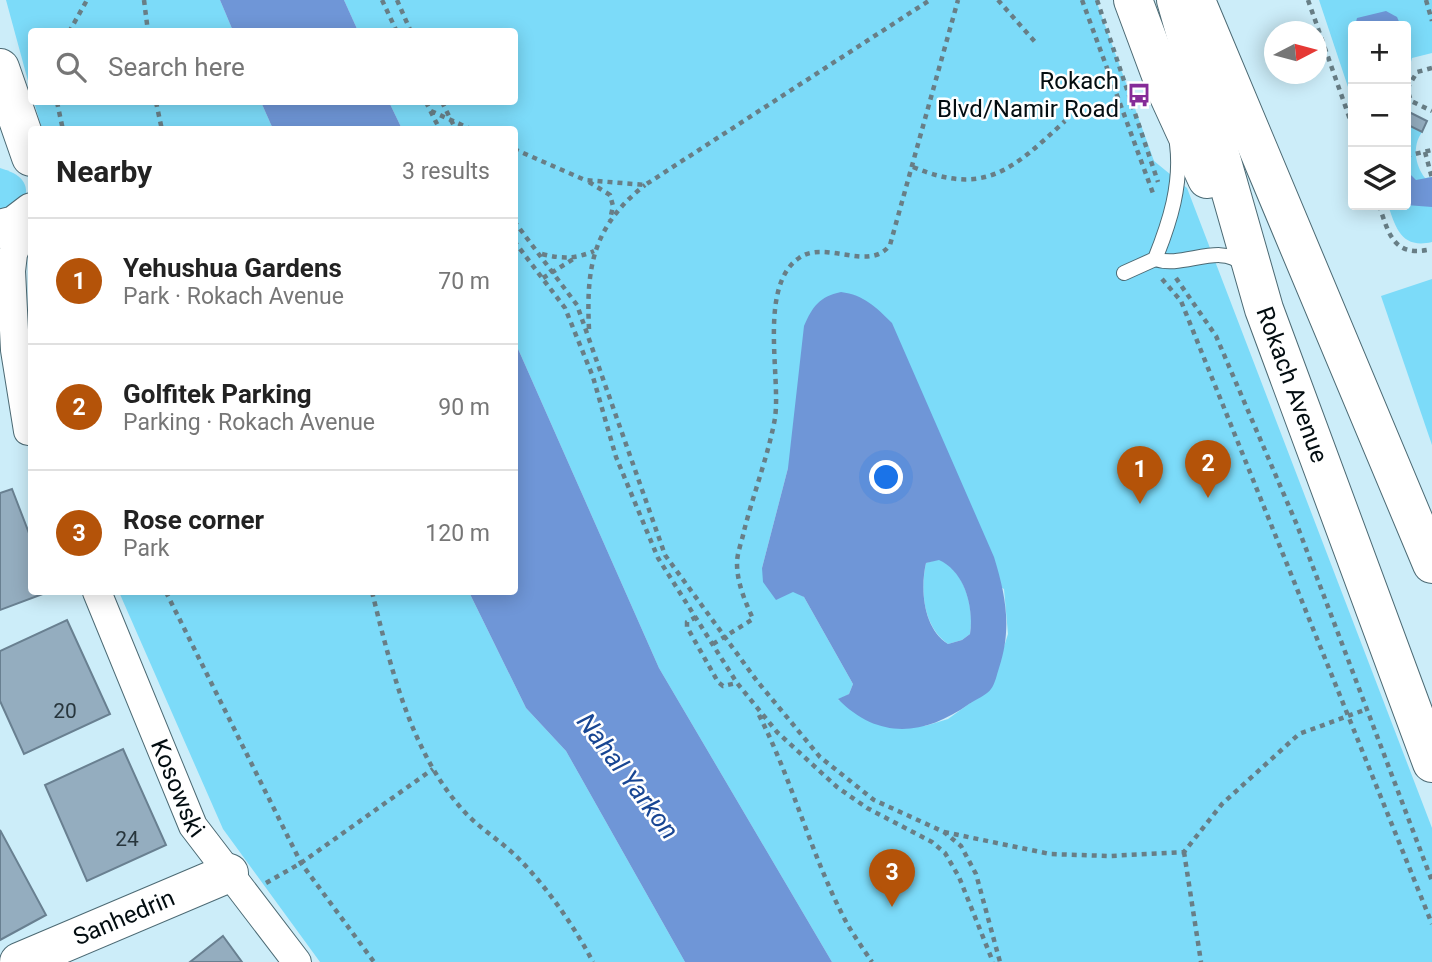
<!DOCTYPE html>
<meta charset="utf-8">
<style>
:root{--surface:#fff;--page:#f2f2f2;--text:#222;--muted:#767676;--line:#e0e0e0;--accent:#b45309}
body{margin:0;font-family:Roboto,sans-serif;background:var(--page);color:var(--text)}
.controls{position:absolute;right:21px;top:21px;display:grid;overflow:hidden;border-radius:7px;box-shadow:0 4px 18px #0003}
.controls button{width:63px;height:63px;display:grid;place-items:center;padding:0;border:0;border-bottom:2px solid var(--line);background:var(--surface);color:var(--text);font:35px sans-serif}
.compass{position:absolute;left:1264px;top:21px;width:63px;height:63px;border-radius:50%;background:var(--surface);box-shadow:0 4px 18px #0003;rotate:84deg}
.you{position:absolute;left:887px;top:478px;width:24px;height:24px;margin:-18px;border:5px solid #fff;border-radius:50%;background:#1a73e8;box-shadow:0 0 0 10px #1a73e833}
.badge{display:grid;place-items:center;width:46px;height:46px;border-radius:50%;background:var(--accent);color:#fff;font-size:23px;font-weight:700}
.pin{position:absolute;translate:-50% -58px;filter:drop-shadow(0 2px 4px #0008)}
.pin::after{content:'';position:absolute;top:37px;width:24px;height:21px;background:inherit;clip-path:polygon(0 0,100% 0,50% 100%)}
.list{margin:0;padding:0;list-style:none}
h2{display:flex;justify-content:space-between;align-items:center;height:91px;margin:0;padding:0 28px;font-size:30px}
h2 small{font-size:23px;font-weight:400;color:var(--muted)}
.list li{display:grid;grid-template-columns:46px 1fr auto;gap:21px;align-items:center;box-sizing:border-box;height:126px;padding:0 28px;border-top:2px solid var(--line)}
.list b{display:block;font-size:26px;white-space:nowrap}
.list p{margin:0;font-size:23px;white-space:nowrap;color:var(--muted)}
.list em{font-size:23px;font-style:normal;color:var(--muted)}
.icon{flex:none;width:38px;height:38px;fill:none;stroke:currentColor;stroke-width:2;stroke-linecap:round;stroke-linejoin:round}
.map{position:relative;flex:none;width:1432px;height:962px;overflow:hidden}
.search{position:absolute;background:var(--surface);box-shadow:0 4px 18px #0003;left:28px;top:28px;width:490px;height:77px;display:flex;align-items:center;gap:18px;box-sizing:border-box;padding:0 24px;border-radius:7px;color:var(--muted);font-size:26px}
.panel{position:absolute;background:var(--surface);box-shadow:0 4px 18px #0003;left:28px;top:126px;width:490px;height:469px;border-radius:7px}
.map>svg:first-child{display:block}
</style>
<div class="map">
<svg width="1432" height="962" viewBox="0 0 1432 962">
<rect width="100%" height="100%" fill="#ccedf9"/>
<g fill="#7cdbf9" fill-rule="evenodd">
<path d="M6,0H220L233,31L32,32L31,92Z"/>
<path d="M344,0H1096L1154,161L1187,188L1432,828V962H832L659,668L515,342L514,130L402,129L389,102H514V32L358,31ZM788,468L1004,589L1008,634L991,688L948,719L925,726L838,700L849,694L853,684L804,597L762,568Z"/>
<path d="M1319,0H1432V53L1412,58L1406,81V26H1353V102Z"/>
<path d="M34,102H261L273,129H42Z"/>
<path d="M1406,124L1422,132C1412,146 1415,165 1425,178L1432,177V242C1402,249 1396,229 1388,205H1406Z"/>
<path d="M0,168C20,174 31,182 24,204L0,213Z"/>
<path d="M1432,279V445L1381,296Z"/>
<path d="M939,559C965,572 974,606 970,634L962,640L948,644C923,627 920,590 926,563Z"/>
<path d="M119,592H469L526,708L566,751L685,962H320L223,829Z"/>
</g>
<g fill="#6f96d7" fill-rule="evenodd">
<path d="M220,0H344L358,31H233Z"/>
<path d="M1386,11L1397,17L1401,26H1355L1357,18Z"/>
<path d="M261,102H389L402,129H273Z"/>
<path d="M1406,150L1410,174L1416,180L1432,177V207L1406,205Z"/>
<path d="M841,292C864,295 876,307 892,323L994,557C1006,596 1012,629 999,668C997,674 995,684 991,689C987,695 975,700 969,704C924,736 878,740 838,699L849,694L853,684L804,597L793,592L776,600L763,582L762,568L788,468L804,326C813,306 819,297 841,292ZM939,560C965,572 974,607 970,634L962,640L948,644C923,628 920,589 926,563Z"/>
<path d="M515,342L659,668L832,962H685L566,751L526,708L469,592H514Z"/>
</g>
<g fill="#94adbf" stroke="#698091" stroke-width="2">
<path d="M1406,101L1409,112L1427,121L1422,132L1406,124Z"/>
<path d="M12,489L32,541V592H48L0,610V493Z"/>
<path d="M67,620L110,714L24,754L0,701V651Z"/>
<path d="M123,749L166,845L87,881L45,785Z"/>
<path d="M0,830L46,915L0,940Z"/>
<path d="M223,936L242,962H190Z"/>
</g>
<g fill="none" stroke-linecap="round" stroke-linejoin="round">
<g stroke="#4c6a74" stroke-width="16">
<g id="lane">
<path d="M1155,259C1183,269 1219,242 1243,264"/>
<path d="M1124,273L1155,259C1170,222 1182,184 1177,144"/>
</g>
</g>
<g stroke="#4c6a74" stroke-width="30">
<g id="street">
<path d="M28,217L13,254L11,271L15,350L28,431"/>
<path id="s1" d="M97,592L193,826L297,962"/>
</g>
</g>
<g stroke="#4c6a74" stroke-width="40">
<g id="secondary">
<path d="M1133,0L1168,94L1207,179"/>
<path id="s2" d="M1176,0L1264,309L1432,763"/>
<path d="M1199,8L1432,564"/>
<path d="M0,68L31,157"/>
<path d="M0,229L15,225L32,212"/>
<path id="s3" d="M19,962L229,873"/>
</g>
</g>
<g stroke="#687e86" stroke-width="4.5" stroke-dasharray="5 5" stroke-linecap="butt">
<path d="M144,0L148,32"/>
<path d="M382,0L397,32"/>
<path d="M397,0L411,32"/>
<path d="M998,0L1036,43"/>
<path d="M1082,0L1154,196"/>
<path d="M1097,0L1158,182"/>
<path d="M1308,0L1353,128"/>
<path d="M1426,0L1432,21"/>
<path d="M69,32L87,0"/>
<path d="M1432,68L1417,72L1407,89L1411,101L1432,111"/>
<path d="M57,102L63,130"/>
<path d="M156,102L162,130"/>
<path d="M426,102L440,130"/>
<path d="M442,102L456,130"/>
<path d="M431,111L473,130"/>
<path d="M514,149L585,180L645,185L930,0"/>
<path d="M1425,152L1432,178"/>
<path d="M1406,156L1432,150"/>
<path d="M913,167C985,197 1013,169 1065,121"/>
<path d="M589,182L610,195L613,206L610,220"/>
<path d="M1379,205C1389,235 1394,258 1432,249"/>
<path d="M514,221L577,305L665,555L757,681L820,757L874,800L944,832L961,846L976,874L1000,962"/>
<path d="M514,241L565,308L593,377L616,457L658,558L737,683L777,732L837,787L867,808L932,842L945,853L959,877L993,962"/>
<path d="M542,254C562,259 575,259 594,251"/>
<path d="M543,278L575,258"/>
<path d="M1176,278L1216,336L1297,525L1432,881"/>
<path d="M1162,279L1181,301L1432,924"/>
<path d="M589,329C586,267 593,226 645,185"/>
<path d="M166,592L301,863L374,962"/>
<path d="M372,592C390,664 410,750 461,808C477,827 500,840 518,858C547,887 574,926 593,962"/>
<path d="M696,617L687,622V627L718,682L723,686L737,683"/>
<path d="M713,644L753,619C745,601 737,583 737,563C737,553 742,541 744,531C753,495 769,453 775,418C781,376 758,286 799,258C825,239 869,273 890,245L958,0"/>
<path d="M759,715C792,780 810,851 843,916C851,932 862,947 872,962"/>
<path d="M944,832L1050,854L1110,856L1184,852L1222,804L1299,734L1367,709"/>
<path d="M1184,852L1201,962"/>
<path d="M266,883L301,863L433,769"/>
</g>
<use href="#lane" stroke="#fff" stroke-width="14"/>
<use href="#street" stroke="#fff" stroke-width="28"/>
<use href="#secondary" stroke="#fff" stroke-width="38"/>
</g>
<defs>
<g id="bus-bare" transform="scale(1.89)"><path d="M-5-6H5V4H4V6H2V4H-2V6H-4V4H-5ZM-3.5-4V0h7V-4ZM-3.5 1.2v1.5H-2V1.2ZM2 1.2v1.5H3.5V1.2Z" fill="#852b98" stroke="#fff" stroke-width="2.5" paint-order="stroke"/></g>
</defs>
<g fill-rule="evenodd">
<use href="#bus-bare" x="1139" y="95"/>
</g>
<g text-anchor="middle" stroke-width="5" stroke-linejoin="round" paint-order="stroke">
<g font-size="21" fill="#27353c">
<text x="65" y="718">20</text>
<text x="127" y="846">24</text>
</g>
<g font-size="24" fill="#030d11" stroke="#fff" text-anchor="end">
<text x="1119" y="89">Rokach<tspan x="1119" dy="28">Blvd/Namir Road</tspan></text>
</g>
<g font-size="24" fill="#030d11" stroke="#fff">
<text dy="8" stroke="none"><textPath href="#s2" startOffset="402">Rokach Avenue</textPath></text>
<text dy="8" stroke="none"><textPath href="#s1" startOffset="212">Kosowski</textPath></text>
<text dy="8" stroke="none"><textPath href="#s3" startOffset="114">Sanhedrin</textPath></text>
</g>
<g font-size="26" font-style="italic" fill="#184693" stroke="#fff">
<text transform="translate(628 776) rotate(53)" y="9">Nahal Yarkon</text>
</g>
</g>
</svg>
<div class="controls">
<button>+</button>
<button>−</button>
<button><svg class="icon" aria-label="layers" viewBox="0 0 24 24"><path d="M12 4l9 5-9 5-9-5zM3 14l9 5 9-5"/></svg></button>
</div>
<svg class="compass" viewBox="-18 -18 36 36"><path d="M0-13l5 13h-10z" fill="#e53935"/><path d="M0 13l5-13h-10z" fill="#767676"/></svg>
<div class="you"></div>
<div class="pin badge" style="left:1140px;top:504px">1</div>
<div class="pin badge" style="left:1208px;top:498px">2</div>
<div class="pin badge" style="left:892px;top:907px">3</div>
<div class="search"><svg class="icon" aria-label="search" viewBox="0 0 24 24"><circle cx="10" cy="10" r="6"/><path d="M15 15l6 6"/></svg>Search here</div>
<section class="panel">
<h2>Nearby<small>3 results</small></h2>
<ul class="list">
<li><span class="badge">1</span><div><b>Yehushua Gardens</b><p>Park · Rokach Avenue</p></div><em>70 m</em></li>
<li><span class="badge">2</span><div><b>Golfitek Parking</b><p>Parking · Rokach Avenue</p></div><em>90 m</em></li>
<li><span class="badge">3</span><div><b>Rose corner</b><p>Park</p></div><em>120 m</em></li>
</ul>
</section>
</div>
